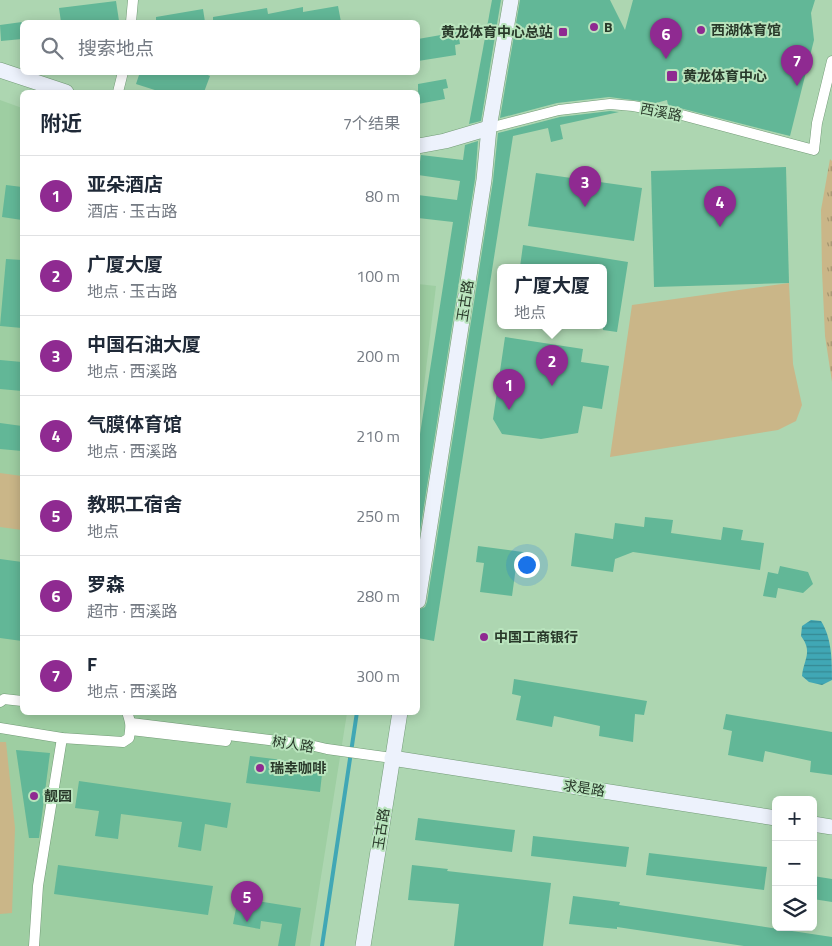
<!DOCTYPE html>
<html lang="zh">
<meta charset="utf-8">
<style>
:root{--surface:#fff;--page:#f2f2f3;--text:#1f2937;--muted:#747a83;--line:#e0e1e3;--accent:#8f2a91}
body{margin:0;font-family:"Titillium Web","Noto Sans SC",sans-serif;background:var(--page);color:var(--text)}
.controls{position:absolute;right:15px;bottom:15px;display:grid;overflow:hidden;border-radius:8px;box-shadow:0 2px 12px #0003}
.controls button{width:45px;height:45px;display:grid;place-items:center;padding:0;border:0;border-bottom:1px solid var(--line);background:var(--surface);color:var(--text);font:25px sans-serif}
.you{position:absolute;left:526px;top:564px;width:18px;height:18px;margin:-12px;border:4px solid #fff;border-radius:50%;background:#1a73e8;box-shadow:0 0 0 8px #1a73e833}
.badge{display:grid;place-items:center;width:32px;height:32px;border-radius:50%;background:var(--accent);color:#fff;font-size:16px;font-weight:700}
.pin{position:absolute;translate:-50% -41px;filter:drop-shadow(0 1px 2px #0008)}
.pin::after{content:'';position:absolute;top:26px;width:18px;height:15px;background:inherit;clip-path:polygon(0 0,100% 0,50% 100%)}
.popup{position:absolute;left:497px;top:264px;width:110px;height:65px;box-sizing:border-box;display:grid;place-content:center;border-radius:8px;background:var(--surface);filter:drop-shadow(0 1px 4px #0005);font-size:16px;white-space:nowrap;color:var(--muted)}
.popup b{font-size:19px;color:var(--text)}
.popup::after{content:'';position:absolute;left:50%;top:100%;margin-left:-10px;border:10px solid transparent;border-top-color:var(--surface)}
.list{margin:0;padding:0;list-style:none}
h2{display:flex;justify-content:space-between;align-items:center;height:65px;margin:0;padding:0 20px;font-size:21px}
h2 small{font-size:16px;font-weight:400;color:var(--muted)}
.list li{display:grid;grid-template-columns:32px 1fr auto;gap:15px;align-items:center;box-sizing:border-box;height:80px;padding:0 20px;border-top:1px solid var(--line)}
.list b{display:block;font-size:19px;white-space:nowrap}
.list p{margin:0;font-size:16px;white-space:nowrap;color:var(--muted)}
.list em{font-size:16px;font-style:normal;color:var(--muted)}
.icon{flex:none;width:28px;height:28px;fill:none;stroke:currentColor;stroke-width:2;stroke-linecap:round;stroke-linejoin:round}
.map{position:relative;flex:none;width:832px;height:946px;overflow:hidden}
.search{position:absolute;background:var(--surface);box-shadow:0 2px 12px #0003;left:20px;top:20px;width:400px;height:55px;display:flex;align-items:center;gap:12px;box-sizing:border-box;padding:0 18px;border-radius:8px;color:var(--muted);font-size:19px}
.panel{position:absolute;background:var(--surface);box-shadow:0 2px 12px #0003;left:20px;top:90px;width:400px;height:625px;border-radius:8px}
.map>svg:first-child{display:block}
</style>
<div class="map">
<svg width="832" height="946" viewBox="0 0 832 946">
<defs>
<pattern id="grass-tufts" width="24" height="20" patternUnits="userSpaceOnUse" patternTransform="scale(1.25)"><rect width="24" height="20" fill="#cab688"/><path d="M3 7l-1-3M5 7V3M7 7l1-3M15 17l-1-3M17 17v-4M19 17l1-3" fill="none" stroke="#a4956f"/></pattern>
<pattern id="water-rules" width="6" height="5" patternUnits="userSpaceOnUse" patternTransform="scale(1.25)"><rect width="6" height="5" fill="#40a7b5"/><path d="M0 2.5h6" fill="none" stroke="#368993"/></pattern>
</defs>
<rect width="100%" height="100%" fill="#add6b1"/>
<g fill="#9ecea2">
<path d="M0,100L22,108V712L347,713L310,946H0Z"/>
<path d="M418,284L436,286L418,436Z"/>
</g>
<path fill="url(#grass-tufts)" d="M830,159L832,161V382L825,336L822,271L821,210Z"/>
<g fill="#cab688">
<path d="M789,283L793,364L802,405L796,421L778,430L610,457L632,305Z"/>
<path d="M0,473L22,476V530L0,527Z"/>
<path d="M0,742H6L15,828L12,913L0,914Z"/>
</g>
<path fill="url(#water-rules)" d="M811,620L821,621C832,638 832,661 832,680L822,685L809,682L802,676C804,659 813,652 801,636L802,626Z"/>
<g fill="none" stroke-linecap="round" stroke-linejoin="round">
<path stroke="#40a7b5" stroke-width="4" d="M322,946L357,712"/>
</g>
<g fill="#62b797">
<path d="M492,0H501L481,121L469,124Z"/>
<path d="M520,0H610L625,30L633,0H815L811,13L814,40L790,136L668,105L667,100L656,103L609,97L557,103L500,118Z"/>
<path d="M116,1L119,21L61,22L59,8Z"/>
<path d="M338,6L341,22H213V17L267,8L268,14L303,7V12Z"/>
<path d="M203,9L205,22H156V17Z"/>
<path d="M22,22V39L1,41L0,25Z"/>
<path d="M458,32L460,44L455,45L456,55L418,61V39Z"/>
<path d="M140,72H201L210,76L204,92H161L136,84Z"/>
<path d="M446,79L448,88L443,89L445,99L418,104V84Z"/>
<path d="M610,111L619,112L560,125L563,139L551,142L548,128L513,136L434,641L418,638V610L425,607L427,602L493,181L498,133L560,117Z"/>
<path d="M478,141L475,179L418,544V447L453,222L418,218V195L457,200L460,181L418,175L421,155L463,160L465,145Z"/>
<path d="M786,167L789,283L654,287L651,171Z"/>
<path d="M536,173L642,188L634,241L528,226Z"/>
<path d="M6,185L22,187V220L2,217Z"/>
<path d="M523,245L628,262L617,332L603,330V267H520Z"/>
<path d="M6,259L22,260V328L0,326Z"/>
<path d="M505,337L583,349L581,362L609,366L602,409L583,406L578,433L541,439L502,434L493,419Z"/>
<path d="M0,360L22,362V391L0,389Z"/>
<path d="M0,423L22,426V451L0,449Z"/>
<path d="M645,517L673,520L671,533L721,540L723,527L743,530L741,540L764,543L760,570L633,552L615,559L613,572L571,566L575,533L613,539L615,523L644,527Z"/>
<path d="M478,546L530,553L528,568L516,567L512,596L480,592L484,563L476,562Z"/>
<path d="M0,559L22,562V641L0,638Z"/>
<path d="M780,566L808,572L813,584L803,593L778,588L776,598L763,596L768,572L778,574Z"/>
<path d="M514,679L647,701L644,715L635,714L633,742L599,736L600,726L554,716L552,727L516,720L521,696L512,694Z"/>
<path d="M726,714L832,732V775L810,772L811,761L765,751L763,762L728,755L732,731L723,729Z"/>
<path d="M16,750L50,753L39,838H29Z"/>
<path d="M250,756L323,765L320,792L246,783Z"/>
<path d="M79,781L231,803L227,828L205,824L201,851L178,847L182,822L121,814L118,839L95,836L99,811L75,808Z"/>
<path d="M418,818L515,830L512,852L415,840Z"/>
<path d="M533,836L629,847L626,867L531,856Z"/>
<path d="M649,853L767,867L764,890L646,875Z"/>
<path d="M58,865L213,886L208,915L54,894Z"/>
<path d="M412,865L448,869L447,871L551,883L543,946H454L459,904L408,900Z"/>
<path d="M813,876L832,879V902L813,899Z"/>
<path d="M573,896L620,902L619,905L832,937V946H744L617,927V929L569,924Z"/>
<path d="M238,898L301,908L295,946H278L282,924L261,921L260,929L233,924Z"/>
</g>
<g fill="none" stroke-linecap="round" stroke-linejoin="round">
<g stroke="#739b77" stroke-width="11">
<g id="street">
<path d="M131,22L133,0"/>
<path d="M118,92L123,72"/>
<path d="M489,128L559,110L610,104L633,106L678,114L814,150L817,123L832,61"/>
<path d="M0,702L4,699L22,701"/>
<path d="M131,723L310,745L327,749L392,758"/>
<path d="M0,728L62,738L123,742L129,738C131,726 131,723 127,712"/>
<path d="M131,730L226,741"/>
<path d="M34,946L38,886L62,738"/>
</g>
</g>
<g stroke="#739b77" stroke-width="16">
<g id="secondary">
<path d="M0,70L66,92"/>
<path d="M418,146L445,141L489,128"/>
<path d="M418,601L484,180L489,128L511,0"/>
<path d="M392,758L776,818"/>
<path d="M813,824L832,827"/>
<path d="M363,946L400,712"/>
</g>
</g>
<use href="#street" stroke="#fff" stroke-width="10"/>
<use href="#secondary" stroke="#edf2fc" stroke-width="15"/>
</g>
<g fill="#8f2a91" stroke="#b9e4bd" stroke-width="2">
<circle cx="594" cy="27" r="5"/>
<circle cx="701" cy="30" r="5"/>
<rect x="558" y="27" width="10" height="10" rx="2.5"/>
<rect x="666" y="70" width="12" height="12" rx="2.5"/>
<circle cx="484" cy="637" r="5"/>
<circle cx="260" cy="768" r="5"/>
<circle cx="34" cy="796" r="5"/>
</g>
<g text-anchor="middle" stroke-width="4" stroke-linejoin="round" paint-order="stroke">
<g font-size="14" font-weight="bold" fill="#29392a" stroke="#b9e4bd" text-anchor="start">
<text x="604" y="32">B</text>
<text x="711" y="35">西湖体育馆</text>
<text x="553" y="37" text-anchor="end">黄龙体育中心总站</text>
<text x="683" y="81">黄龙体育中心</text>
<text x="494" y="642">中国工商银行</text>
<text x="270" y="773">瑞幸咖啡</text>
<text x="44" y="801">靓园</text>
</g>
<g font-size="14" fill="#29392a" stroke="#b9e4bd">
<text transform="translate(661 112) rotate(11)" y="5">西溪路</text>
<text transform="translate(465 301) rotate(-81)" y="5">玉古路</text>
<text transform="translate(293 744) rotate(9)" y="5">树人路</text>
<text transform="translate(584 788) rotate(9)" y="5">求是路</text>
<text transform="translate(381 829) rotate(-81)" y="5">玉古路</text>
</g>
</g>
</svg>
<div class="controls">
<button>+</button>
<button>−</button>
<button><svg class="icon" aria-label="layers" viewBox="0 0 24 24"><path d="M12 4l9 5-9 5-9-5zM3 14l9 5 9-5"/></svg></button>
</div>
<div class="you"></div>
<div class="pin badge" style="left:509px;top:410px">1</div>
<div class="pin badge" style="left:552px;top:386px">2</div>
<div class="popup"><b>广厦大厦</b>地点</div>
<div class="pin badge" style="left:585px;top:207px">3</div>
<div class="pin badge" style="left:720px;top:227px">4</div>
<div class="pin badge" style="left:247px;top:922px">5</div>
<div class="pin badge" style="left:666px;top:59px">6</div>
<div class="pin badge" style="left:797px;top:86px">7</div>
<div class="search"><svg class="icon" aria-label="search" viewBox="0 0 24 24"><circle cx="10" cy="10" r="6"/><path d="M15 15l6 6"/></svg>搜索地点</div>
<section class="panel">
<h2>附近<small>7个结果</small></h2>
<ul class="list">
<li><span class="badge">1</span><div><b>亚朵酒店</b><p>酒店 · 玉古路</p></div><em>80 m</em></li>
<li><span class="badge">2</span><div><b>广厦大厦</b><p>地点 · 玉古路</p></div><em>100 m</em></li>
<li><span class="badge">3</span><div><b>中国石油大厦</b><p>地点 · 西溪路</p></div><em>200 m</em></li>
<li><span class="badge">4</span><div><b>气膜体育馆</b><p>地点 · 西溪路</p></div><em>210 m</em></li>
<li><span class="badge">5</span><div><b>教职工宿舍</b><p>地点</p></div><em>250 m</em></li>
<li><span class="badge">6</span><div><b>罗森</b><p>超市 · 西溪路</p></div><em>280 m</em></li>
<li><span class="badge">7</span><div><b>F</b><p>地点 · 西溪路</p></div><em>300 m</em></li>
</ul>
</section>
</div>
